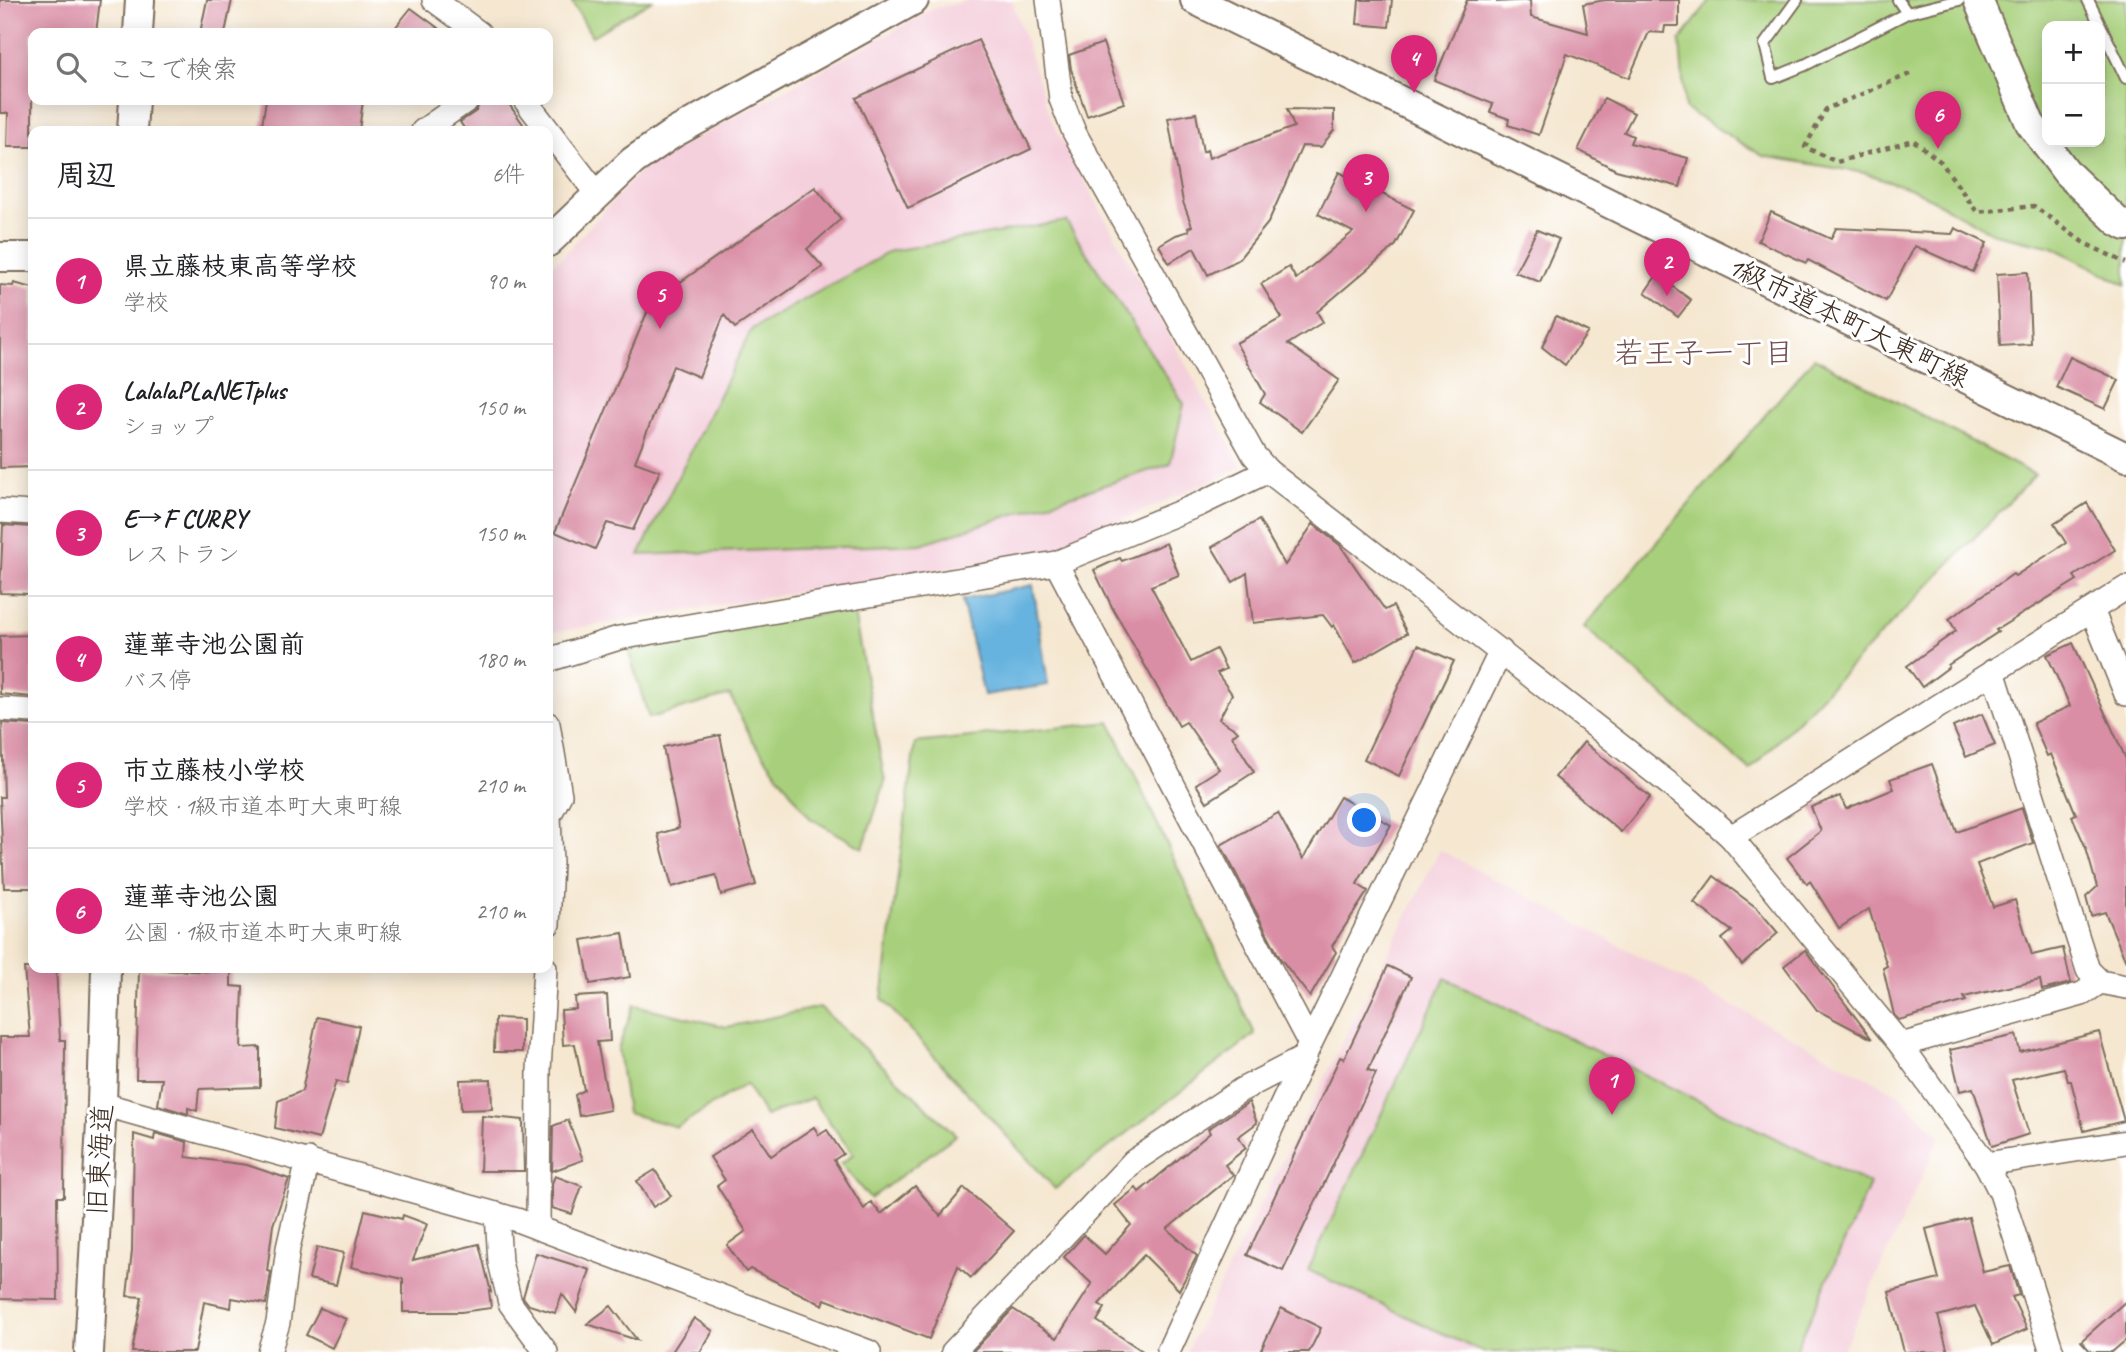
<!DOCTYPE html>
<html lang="ja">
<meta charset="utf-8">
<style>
:root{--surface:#fff;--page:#f6f6f6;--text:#202124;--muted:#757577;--line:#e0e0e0;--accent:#db2777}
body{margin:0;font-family:Caveat,"Klee One",sans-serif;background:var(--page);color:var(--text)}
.controls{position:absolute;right:21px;top:21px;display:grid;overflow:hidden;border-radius:14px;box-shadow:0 4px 18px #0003}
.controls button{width:63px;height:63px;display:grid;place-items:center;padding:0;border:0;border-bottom:2px solid var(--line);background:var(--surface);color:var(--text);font:35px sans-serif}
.you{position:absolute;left:1365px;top:821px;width:24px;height:24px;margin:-18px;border:5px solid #fff;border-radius:50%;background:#1a73e8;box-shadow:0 0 0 10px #1a73e833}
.badge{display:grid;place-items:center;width:46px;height:46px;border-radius:50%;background:var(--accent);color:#fff;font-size:23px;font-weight:700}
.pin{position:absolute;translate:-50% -58px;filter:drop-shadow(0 2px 4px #0008)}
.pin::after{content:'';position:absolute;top:37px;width:24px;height:21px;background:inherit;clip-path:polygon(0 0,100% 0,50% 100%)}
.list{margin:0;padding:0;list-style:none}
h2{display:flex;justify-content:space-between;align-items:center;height:91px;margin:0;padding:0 28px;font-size:30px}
h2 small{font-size:23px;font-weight:400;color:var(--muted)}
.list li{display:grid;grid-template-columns:46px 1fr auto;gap:21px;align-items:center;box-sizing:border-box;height:126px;padding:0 28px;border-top:2px solid var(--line)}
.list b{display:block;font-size:26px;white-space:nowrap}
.list p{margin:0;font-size:23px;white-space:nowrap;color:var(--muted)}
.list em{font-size:23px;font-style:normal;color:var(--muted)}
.icon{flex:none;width:38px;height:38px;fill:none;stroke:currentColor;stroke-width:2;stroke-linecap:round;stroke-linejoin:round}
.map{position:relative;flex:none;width:2126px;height:1352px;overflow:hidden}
.search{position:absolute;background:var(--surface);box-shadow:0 4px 18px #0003;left:28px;top:28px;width:525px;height:77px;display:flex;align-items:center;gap:18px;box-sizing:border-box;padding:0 24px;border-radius:14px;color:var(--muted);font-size:26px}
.panel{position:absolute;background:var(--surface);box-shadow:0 4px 18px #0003;left:28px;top:126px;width:525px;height:847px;border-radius:14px}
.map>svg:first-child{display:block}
</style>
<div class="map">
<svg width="2126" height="1352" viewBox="0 0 2126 1352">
<rect width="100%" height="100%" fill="#fff"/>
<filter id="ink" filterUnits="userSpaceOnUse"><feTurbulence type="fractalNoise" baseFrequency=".0143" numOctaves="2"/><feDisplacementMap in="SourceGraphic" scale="14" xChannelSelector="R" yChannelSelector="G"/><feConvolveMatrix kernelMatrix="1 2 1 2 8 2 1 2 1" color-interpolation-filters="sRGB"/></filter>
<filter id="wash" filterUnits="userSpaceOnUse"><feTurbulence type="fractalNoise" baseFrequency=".00686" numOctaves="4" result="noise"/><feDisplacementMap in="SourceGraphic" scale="28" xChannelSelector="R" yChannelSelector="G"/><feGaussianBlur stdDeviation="1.57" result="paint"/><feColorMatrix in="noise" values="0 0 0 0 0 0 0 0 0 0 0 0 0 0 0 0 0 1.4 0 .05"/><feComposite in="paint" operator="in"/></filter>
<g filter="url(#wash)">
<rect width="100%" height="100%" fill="#f5e7d0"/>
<g fill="#f4cfdc">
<path d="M973,0H1012L1052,122L1242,467L1052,551L548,633V266L559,260L644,167L935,8Z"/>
<path d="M1440,850L1897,1093L1940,1137L1842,1352H1186Z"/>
</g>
<g fill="#a8d07b" stroke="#727d4c" stroke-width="2" fill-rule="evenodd">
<path d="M571,0H652L592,36Z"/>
<path d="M1710,0H2126V285L2053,247L1995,234L1915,190L1865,173L1763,156L1685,109L1680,41ZM2047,26H2100V142H2047Z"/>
<path d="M1066,221L1184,404L1170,464L921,544L639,555L752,329L891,251Z"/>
<path d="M1814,358L2035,475L1750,770L1584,627Z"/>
<path d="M853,608L885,782L863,848L810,818L751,738L730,695L649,718L628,649Z"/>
<path d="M1110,722L1255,1034L1055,1189L882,999L915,743Z"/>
<path d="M1445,978L1870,1184L1795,1352H1482L1308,1270Z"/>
<path d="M634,1005L727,1027L820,1007L956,1135L870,1199L841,1164L853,1154L812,1098L765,1116L746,1084L677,1127L627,1113L618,1049Z"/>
</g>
<path fill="#66b3df" stroke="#506e7e" stroke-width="2" d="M1033,585L1048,685L984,695L962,600Z"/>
<g id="blocks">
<g fill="#da8ea6">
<path d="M0,0H100L96,33H32V147H7L8,113H0Z"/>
<path d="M207,0H232L225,33H200Z"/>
<path d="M1359,0H1392L1389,27L1357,24Z"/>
<path d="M1467,0H1497V2L1530,0L1531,17L1588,33L1583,4L1605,0H1679V26H1665L1664,33L1649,32L1629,78L1567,54L1539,135L1508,125L1509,119L1490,112L1493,104L1434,80Z"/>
<path d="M411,8L445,33H391Z"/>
<path d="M978,40L1031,149L908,208L856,98Z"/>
<path d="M1103,43L1124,103L1087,116L1071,69L1069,55Z"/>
<path d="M1604,98L1634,113L1624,132L1633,136L1630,143L1688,158L1680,187L1616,170L1578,150Z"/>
<path d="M266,100H363L359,131H261Z"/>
<path d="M481,100H506L528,131H466L460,122L476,111Z"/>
<path d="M1287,109L1334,110V130L1321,147L1302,146L1268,223L1238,260L1208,275L1194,248L1169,263L1159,245L1176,235L1189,231L1188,228L1192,226L1183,202L1168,118L1196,113L1203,152L1207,150L1209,158L1294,127Z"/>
<path d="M1339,172L1414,210L1396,245L1317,312L1323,322L1288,344L1339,380L1302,432L1260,402L1265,394L1236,343L1282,318L1261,284L1289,267L1296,279L1353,232L1318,214Z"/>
<path d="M815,187L841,219L807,249L823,267L735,328L724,315L699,377L673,366L635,462L660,471L633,530L607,523L595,549L555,532L651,303Z"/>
<path d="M1771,212L1831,239L1836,228L1952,234L1955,228L1987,243L1973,272L1915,246L1886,301L1808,260L1806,263L1758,241Z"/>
<path d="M1537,230L1559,239L1540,282L1515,272Z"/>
<path d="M2028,272L2031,344L2000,346L1997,274Z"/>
<path d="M1657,275L1691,300L1678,317L1645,292Z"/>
<path d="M14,283L33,288V467L0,468V285L13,286Z"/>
<path d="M1556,316L1588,332L1565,365L1542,347Z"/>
<path d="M2070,357L2119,380L2105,409L2056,387Z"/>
<path d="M2087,503L2115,550L2074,576L2077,580L1996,630L1998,632L1948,665L1949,667L1922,687L1907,666L1956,631L1949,619L2013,574L2015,576L2066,543L2054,524Z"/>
<path d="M1259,520L1285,565L1313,524L1340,545L1385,610L1393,606L1407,633L1355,663L1334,625L1332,627L1323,615L1253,623L1247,573L1233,582L1212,547Z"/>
<path d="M3,525L33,527V594L0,593Z"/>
<path d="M1166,543L1179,575L1151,586L1191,662L1216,649L1226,669L1217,673L1232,694L1219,719L1238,731L1232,736L1254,772L1207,802L1196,784L1219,769L1186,722L1179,726L1112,607L1094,570L1120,558L1122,561Z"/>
<path d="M33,635V697L0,694V636Z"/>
<path d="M2073,643L2126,759V962L2105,912L2091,916L2086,897L2097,887L2086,848L2072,816L2076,814L2051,754L2047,756L2033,723L2070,706L2047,655Z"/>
<path d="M1418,645L1454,661L1399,776L1364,759Z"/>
<path d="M1982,714L1995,745L1966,757L1953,727Z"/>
<path d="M2,723L33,725V888H4L0,797H4Z"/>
<path d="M720,735L736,813L756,885L721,895L716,875L672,887L658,834L679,828L663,747Z"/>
<path d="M1584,742L1650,797L1621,832L1555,777Z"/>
<path d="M1932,764L1957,832L2022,808L2033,843L1977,864L1993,907L2015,900L2032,955L2063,948L2071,983L2042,990L2040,980L1964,997L1966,1001L1899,1020L1894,1015L1883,968L1887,966L1869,909L1839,928L1810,881L1807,884L1787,858L1821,831L1811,807L1840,796L1846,809L1894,789L1890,779Z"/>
<path d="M1340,797L1391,825L1357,884L1368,891L1332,946L1336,952L1310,997L1280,958L1221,845L1278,813L1303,859Z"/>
<path d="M1714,876L1757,908L1778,933L1742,965L1722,939L1732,931L1694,903Z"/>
<path d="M623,933L630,977L590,984L582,940Z"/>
<path d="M1805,950L1872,1039L1817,1010L1784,966Z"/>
<path d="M1388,966L1411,977L1368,1070L1376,1073L1283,1271L1247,1255L1340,1057L1344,1059Z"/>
<path d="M24,968H56L60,1040H65L64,1197H57L58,1300L0,1299V1037H30Z"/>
<path d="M139,970L231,972V986L243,987L241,1048L260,1047V1087L199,1089L197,1111L188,1108V1114L158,1105L162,1079H136Z"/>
<path d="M607,995L610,1041L597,1042L610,1110L579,1116L575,1095L584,1090L575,1044L563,1045L561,1010L576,1009L575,997Z"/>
<path d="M317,1017L359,1026L347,1084L336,1081L319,1139L275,1128L278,1101L302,1091Z"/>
<path d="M495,1018L522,1019V1052H494Z"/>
<path d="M2099,1032L2124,1121L2084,1131L2071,1081H2068L2064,1068L2012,1080L2029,1134L1992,1146L1973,1088L1960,1091L1950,1050L2016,1035L2020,1052Z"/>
<path d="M491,1079L492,1109L461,1110L460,1080Z"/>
<path d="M1249,1102L1257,1123L1238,1137L1246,1148L1225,1165L1233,1175L1167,1229L1197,1256L1179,1290L1144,1255L1099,1304L1105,1308L1097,1321L1144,1352H972L1013,1309L1057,1338L1092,1284L1064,1257L1084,1235L1105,1254L1131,1225L1115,1205L1136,1188L1139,1192L1210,1133L1208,1129Z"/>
<path d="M482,1116L523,1120L524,1171H480Z"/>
<path d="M568,1120L583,1160L552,1171L553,1126Z"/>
<path d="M814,1127L819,1135L827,1130L843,1154L834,1160L864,1209L871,1202L881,1214L915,1186L940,1216L964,1188L1014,1231L971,1278L958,1266L929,1339L825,1299L823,1305L750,1269L746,1272L727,1245L746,1231L717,1186L725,1180L710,1157L753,1129L771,1156Z"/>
<path d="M155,1133L187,1142L186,1157L247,1165L289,1179L273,1225L267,1271L271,1272L266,1304L232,1298L231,1308L204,1302L195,1352H132L142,1297L127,1296L132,1251L134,1134L154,1140Z"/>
<path d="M655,1170L671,1196L653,1207L637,1181Z"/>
<path d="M555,1176L582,1186L572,1214L552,1208V1183Z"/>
<path d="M365,1210L402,1219L403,1215L427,1224L413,1260L479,1244L491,1292L489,1291L491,1308L461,1312H403V1279L351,1267Z"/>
<path d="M1969,1218L1983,1272L2010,1266L2019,1295L2012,1297L2027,1329L1993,1345L1975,1306L1938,1316L1948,1352H1904L1889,1292L1939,1279L1926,1229Z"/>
<path d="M317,1247L344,1253L336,1285L309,1279Z"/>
<path d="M536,1253L590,1270L576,1312L562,1294L555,1313L529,1305L523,1297Z"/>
<path d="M2126,1301V1340L2112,1352H2091L2081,1341Z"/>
<path d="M611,1306L637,1340L587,1324Z"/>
<path d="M320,1308L346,1319L332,1348L306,1335Z"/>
<path d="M1281,1308L1321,1328L1309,1352H1260Z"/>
<path d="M694,1318L713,1331L700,1352H672Z"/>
</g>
</g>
</g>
<g filter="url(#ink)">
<use href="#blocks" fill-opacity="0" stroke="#7c6c5c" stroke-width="2"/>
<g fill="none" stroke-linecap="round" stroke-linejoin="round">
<g stroke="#7c6c5c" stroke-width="14">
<g id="service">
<path d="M1797,0L1765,44L1773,78L1805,65L1907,13L1959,0"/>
<path d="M1898,0L1907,13"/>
<path d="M2088,0L2126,78"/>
</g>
</g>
<g stroke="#7c6c5c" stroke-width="26">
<g id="minor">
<path d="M434,0L479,33"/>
<path d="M1048,0L1061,99L1074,132L1254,455L1268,471L1690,800L1731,837L1901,1045L1986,1164L2001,1193L2052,1352"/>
<path d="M525,100L597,194"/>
<path d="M423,131L467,100"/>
<path d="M0,511L33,513"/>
<path d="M1056,563L1310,1044"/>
<path d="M2092,610L2126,694"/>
<path d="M548,660L619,638L1056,563L1200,504L1268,471"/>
<path d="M1993,671L2088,970L2100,982L2126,987"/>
<path d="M0,709L33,711"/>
<path d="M548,724L560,795L549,816L551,863L548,924"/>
<path d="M1731,837L2126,588"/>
<path d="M1901,1045L2082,994L2100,982"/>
<path d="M102,1104L517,1220L869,1352"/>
<path d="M1986,1164L2126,1142"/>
<path d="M497,1214L500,1262L510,1303L546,1352"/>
<path d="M538,1228L539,1070L545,968"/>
<path d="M269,1352L278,1323L288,1248L308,1160"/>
<path d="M953,1352L1134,1161L1241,1090L1305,1057"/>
<path d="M1168,1352L1310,1044L1501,651"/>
</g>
</g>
<g stroke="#7c6c5c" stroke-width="32">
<g id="tertiary">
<path d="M1195,0L2126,457"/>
<path d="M1978,0L2030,123L2067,173L2117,221L2126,226"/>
<path d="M138,33L140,0"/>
<path d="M132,131L134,100"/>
<path d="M548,242L633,161L672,134L914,0"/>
<path d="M0,257H33"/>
<path d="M89,1352L102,1104L106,968"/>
</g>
</g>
<path stroke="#7c6c5c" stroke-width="4.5" stroke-dasharray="5 5" stroke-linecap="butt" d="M1910,74L1826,109L1805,147L1837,162L1913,140L1941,162L1977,212L2034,206L2084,243L2126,263"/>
<use href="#service" stroke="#fff" stroke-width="10"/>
<use href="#minor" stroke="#fff" stroke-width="23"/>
<use href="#tertiary" stroke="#fff" stroke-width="28"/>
</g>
</g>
<g text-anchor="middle" stroke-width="6" stroke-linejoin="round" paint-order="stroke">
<g font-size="28" fill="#3b2a1e" stroke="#fff">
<text transform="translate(1849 321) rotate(26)" y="10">1級市道本町大東町線</text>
<text transform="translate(99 1160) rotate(-87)" y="10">旧東海道</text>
</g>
<g font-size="30" fill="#734d4e" stroke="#fff">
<text x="1704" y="363">若王子一丁目</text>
</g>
</g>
</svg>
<div class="controls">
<button>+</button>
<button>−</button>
</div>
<div class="you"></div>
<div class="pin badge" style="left:1612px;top:1115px">1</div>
<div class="pin badge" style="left:1667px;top:296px">2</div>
<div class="pin badge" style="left:1366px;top:212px">3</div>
<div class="pin badge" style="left:1414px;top:93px">4</div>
<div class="pin badge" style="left:660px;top:329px">5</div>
<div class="pin badge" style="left:1938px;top:149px">6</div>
<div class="search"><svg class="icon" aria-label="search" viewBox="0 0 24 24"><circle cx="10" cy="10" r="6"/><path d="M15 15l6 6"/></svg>ここで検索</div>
<section class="panel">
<h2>周辺<small>6件</small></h2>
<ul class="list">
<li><span class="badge">1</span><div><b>県立藤枝東高等学校</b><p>学校</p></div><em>90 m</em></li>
<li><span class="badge">2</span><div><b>LalalaPLaNETplus</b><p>ショップ</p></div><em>150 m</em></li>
<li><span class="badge">3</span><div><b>E→F CURRY</b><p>レストラン</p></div><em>150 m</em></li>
<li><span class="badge">4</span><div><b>蓮華寺池公園前</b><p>バス停</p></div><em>180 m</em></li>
<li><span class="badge">5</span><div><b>市立藤枝小学校</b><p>学校 · 1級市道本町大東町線</p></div><em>210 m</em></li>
<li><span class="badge">6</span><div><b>蓮華寺池公園</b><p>公園 · 1級市道本町大東町線</p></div><em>210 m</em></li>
</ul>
</section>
</div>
